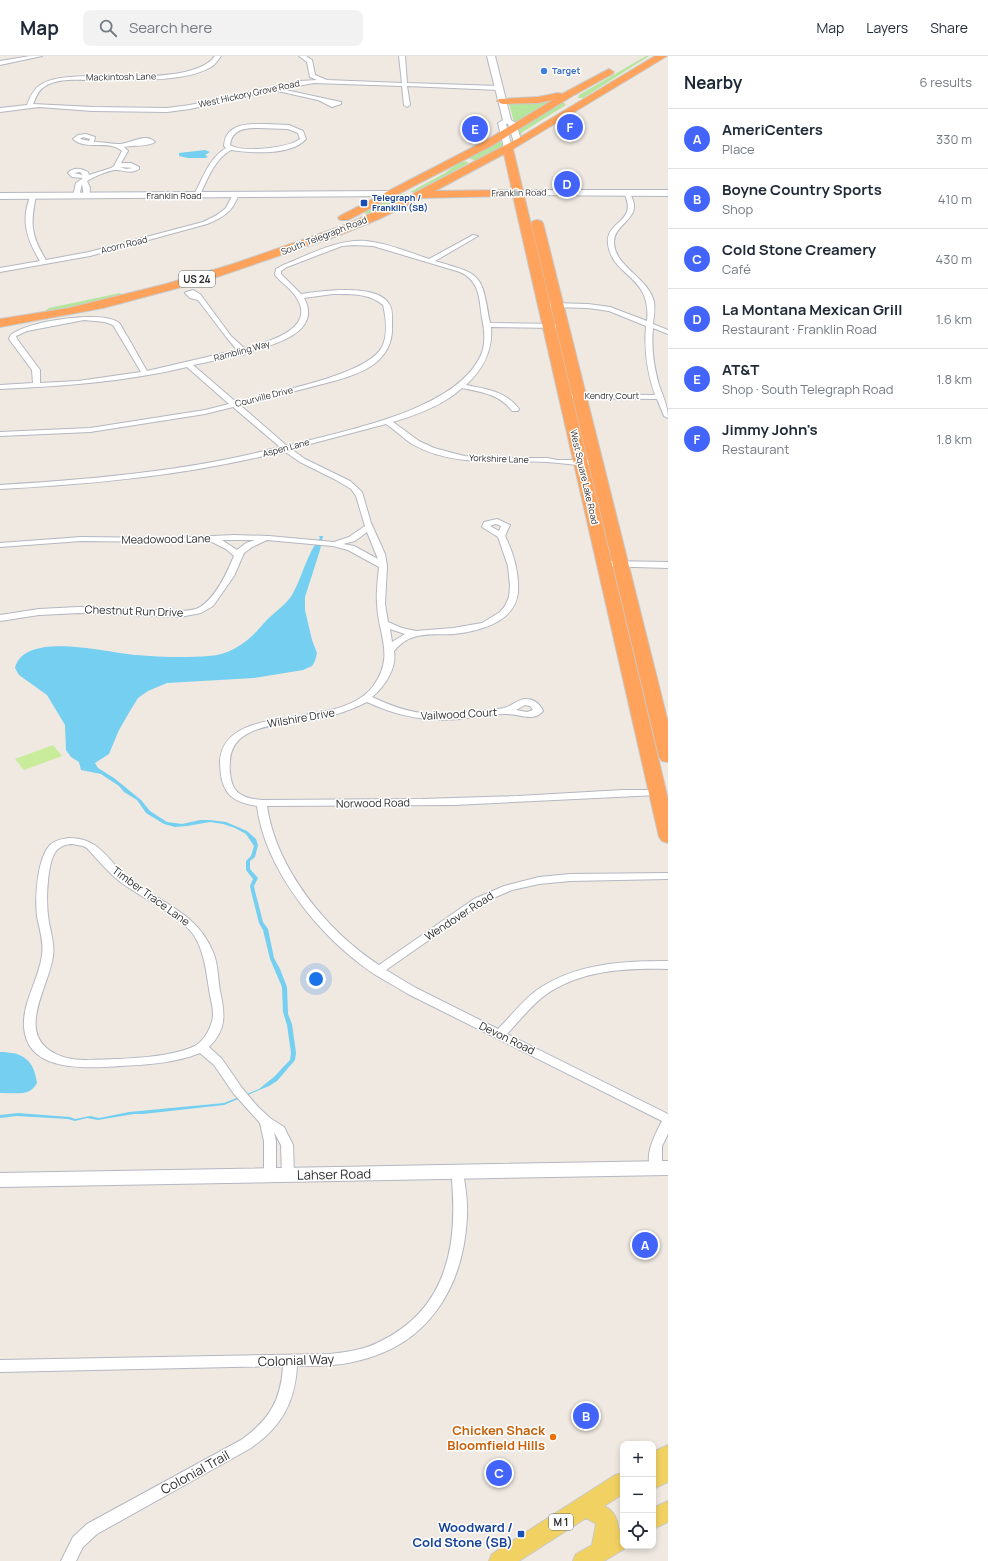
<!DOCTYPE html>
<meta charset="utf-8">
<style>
:root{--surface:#fff;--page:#f2f2f3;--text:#1f2937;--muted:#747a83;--line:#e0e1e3;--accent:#4264fb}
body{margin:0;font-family:Manrope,sans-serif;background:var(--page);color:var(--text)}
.controls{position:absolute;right:12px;bottom:12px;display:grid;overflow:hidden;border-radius:8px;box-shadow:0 2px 6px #0003}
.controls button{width:36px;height:36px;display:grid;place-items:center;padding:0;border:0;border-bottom:1px solid var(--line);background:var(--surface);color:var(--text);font:20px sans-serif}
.you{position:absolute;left:316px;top:923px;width:14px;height:14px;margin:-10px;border:3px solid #fff;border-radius:50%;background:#1a73e8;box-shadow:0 0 0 6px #1a73e833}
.badge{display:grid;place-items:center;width:26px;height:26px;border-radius:50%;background:var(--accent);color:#fff;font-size:13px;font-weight:700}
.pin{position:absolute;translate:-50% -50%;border:2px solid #fff;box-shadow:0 1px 4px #0006}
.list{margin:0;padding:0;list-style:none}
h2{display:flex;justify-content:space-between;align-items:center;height:52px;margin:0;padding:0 16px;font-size:17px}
h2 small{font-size:13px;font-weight:400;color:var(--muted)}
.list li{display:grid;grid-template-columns:26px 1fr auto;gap:12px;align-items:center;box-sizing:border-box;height:60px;padding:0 16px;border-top:1px solid var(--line)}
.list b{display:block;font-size:15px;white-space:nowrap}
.list p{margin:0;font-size:13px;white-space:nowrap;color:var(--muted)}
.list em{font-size:13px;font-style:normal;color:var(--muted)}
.icon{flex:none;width:22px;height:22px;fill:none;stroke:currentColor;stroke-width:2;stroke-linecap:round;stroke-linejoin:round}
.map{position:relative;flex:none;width:668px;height:1505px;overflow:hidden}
header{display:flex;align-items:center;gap:24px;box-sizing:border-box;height:56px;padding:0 20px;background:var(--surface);border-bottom:1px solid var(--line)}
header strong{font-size:19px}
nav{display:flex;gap:22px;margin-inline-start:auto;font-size:14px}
.search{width:280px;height:36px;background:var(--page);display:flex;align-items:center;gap:10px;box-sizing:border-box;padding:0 14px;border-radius:8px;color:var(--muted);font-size:15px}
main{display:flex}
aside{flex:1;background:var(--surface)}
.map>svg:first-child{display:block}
</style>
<header>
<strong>Map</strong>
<div class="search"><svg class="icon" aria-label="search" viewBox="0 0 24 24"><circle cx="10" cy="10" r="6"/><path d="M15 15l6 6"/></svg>Search here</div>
<nav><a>Map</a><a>Layers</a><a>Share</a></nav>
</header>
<main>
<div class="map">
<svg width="668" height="1505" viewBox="0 0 668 1505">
<rect width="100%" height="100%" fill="#efe9e1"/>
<g fill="#b6e59e">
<path d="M646,0H649L583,42H578L579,39Z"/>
<path d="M558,41L515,67L514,66L509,47Z"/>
<path d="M561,47H564L566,49L524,75L519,80L518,74Z"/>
<path d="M500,85H501L503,91L477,105L468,102Z"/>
<path d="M461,105L468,106L467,108L416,136H410L445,117Z"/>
<path d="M399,137L408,140L368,158L362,156Z"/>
<path d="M120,237L123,240L55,255H45L49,252Z"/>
</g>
<path fill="#c9ec9a" d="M53,689L62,700L24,714L15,703Z"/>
<g fill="#75cff0">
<path d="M205,94L210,96L205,99L208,101L205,102H188L179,100V97Z"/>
<path d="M319,480H323L320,494L305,541V554L312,584L317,597L315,605L312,610L303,614L254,622L167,627L148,635L138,642L130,655L119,674L109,698L95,707L98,712L114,722L141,744L150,755L167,766L182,768L200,764H210L226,766L247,775L256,783L258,789L255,801L250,805V813L258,822L254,830L255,835L263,866L268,873L274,902L280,913L287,931L288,958L292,968L296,997L295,1004L277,1025L269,1030L224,1049L143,1058H134L98,1064L87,1062L75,1065L68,1063L17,1060L0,1062V1059L18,1057L70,1061L75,1063L90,1060L99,1062L129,1056L224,1047L259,1033L275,1020L285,1009L290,1004L291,997L287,969L283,956L282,931L270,903L263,874L259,867L251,835L250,830L253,823L246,814V805L251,800L254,790L246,778L235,772L223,768L210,766L187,770L175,771L164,768L146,757L137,744L124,736L119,730L101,718L81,714L79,706L71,701L66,694L65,669L47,639L19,619L15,612C24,574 108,597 136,599C159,601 185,602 209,600C227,599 244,589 256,576C261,571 265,565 271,560C278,554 287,547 292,539C302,522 307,497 320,482Z"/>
<path d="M0,996C23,996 34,1004 37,1027C29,1042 14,1036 0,1037Z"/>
</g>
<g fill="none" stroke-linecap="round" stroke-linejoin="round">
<g stroke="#b4b7c1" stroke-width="2">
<g id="street">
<path d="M30,0H42L0,9V5Z"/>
<path d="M215,0H221C218,4 215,9 211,11C183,28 122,23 89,24C75,24 57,22 44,31C38,35 36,41 33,48L93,51L167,52L190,49L300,25L317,24L310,21L307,6L299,0H306L312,4L315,19L327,24L402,27L399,0H405L407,27L499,30L502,32L499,34L407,30L410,49L407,51L404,49L402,30L314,27L281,33L341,46V48L332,51L318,44L273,34L190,53L167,56L93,55L39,51L0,56V52L27,49C30,41 33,34 40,29C54,20 73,21 88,20C119,20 197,26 215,0Z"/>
<path d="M265,68L289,69L303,75L306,83C291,100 251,97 231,94C214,104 208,122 200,139L195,140L194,139C203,122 209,102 226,92L224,90C226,67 247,68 265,68ZM259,72L288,73L298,77L300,83C289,92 242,97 230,89C232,73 245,72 259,72Z"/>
<path d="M86,78L95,81L94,86C103,86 111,88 119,88C131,88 145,76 155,86C148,91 133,89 124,91L128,95L121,107H131L139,111V113C130,119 123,113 114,114C105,116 95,120 87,125L90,132L89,141L84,140L82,128L79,140L76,142L73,140L76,127L83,122L72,121L68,117C73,111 81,112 88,116L89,119L111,112L114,110L122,95C109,83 86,95 73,83L78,79ZM83,81L90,83L89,85L80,83ZM120,111L133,112L126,113ZM80,116L83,119L74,117Z"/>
<path d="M627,135C630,137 631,138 632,142C642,163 613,168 614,187C615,211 649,222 654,246C655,254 654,261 653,268L668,274V278L653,272C651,292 654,311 659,329C663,341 668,350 668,362L664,360L657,343L573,342L569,340L573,338L655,339C647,316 644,294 646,270L609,255L588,252L551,251L548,249L551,247L588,248L610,251L647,265C652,219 612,221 608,188C605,164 639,167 624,137Z"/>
<path d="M235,137L238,139C234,155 222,162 207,168L90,200L0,216V212L40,205C27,184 20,163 31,139L36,140C30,168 31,180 46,204L89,196L203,166L217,159L226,152L233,138Z"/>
<path d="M473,179L478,180L435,205C483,219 481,217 490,267L556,268L559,270L556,272L491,271C493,295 483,313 466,329C486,333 506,335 519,353L518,355H512C500,338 481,336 462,332C444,349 416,359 393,366L419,385L434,392L464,400L497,402H548L557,404H599V408C582,411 563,407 547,406C501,403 454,412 412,388C403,382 395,374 386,368L291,393L305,403L350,425L362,436L371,467L385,498L387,510L385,548L388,566L402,572L416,575L453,572L482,567L500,556L505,550L509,541L510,530L508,510L498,481L482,471L484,466L497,463L510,469L505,480C514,498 519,517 518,536C515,567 479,575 454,578C441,579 426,577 414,581C406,583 399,589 394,595C397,612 385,630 372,641C412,660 434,661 477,655C485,654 495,654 504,652C512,650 518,643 526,643C534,643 540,648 543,655C533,667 518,657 505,658C490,658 475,661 459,663C426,666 397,660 367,646C351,654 336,659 318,663C289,669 232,665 230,705C229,713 230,722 233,730C238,741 251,743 262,744L422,743L518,740L623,734H661L663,736L661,738L658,739L454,749L267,750C276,813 327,875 379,909L474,843L504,830L539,821L570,818L668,817V823L570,825L539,828L512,834L482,847L386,914L416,932L498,973C511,960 522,945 537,934C576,907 623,905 668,905V913C625,912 580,914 544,940C530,951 519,965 507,978L668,1058V1078L662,1090V1112L660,1115L656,1117L652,1115C643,1100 655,1079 662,1065L408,938C397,931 385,925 374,918C321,882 265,815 257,750C246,748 232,745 226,734C221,726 220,714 220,705C225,643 341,677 374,629C395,599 378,579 377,547C376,535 378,523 379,511L348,494L333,490L267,484L252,491L244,497L234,520L213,550L201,557L180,561L79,557L39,559L0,565V559L39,553L79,551L180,555C185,555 191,554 196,553C214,546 227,517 234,500L226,493L210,485L170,486L81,485L0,491V487L81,481L170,482L234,479L269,480L334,486L349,481L365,470L356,440L351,433L336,424L300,406L284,395C191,419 96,428 0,433V429C94,423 189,415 280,391L233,351L205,358L90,376L0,380V376L90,372L205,354L229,348L187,311C125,326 63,330 0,333V329L33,327L32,314L9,283L10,280C21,266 104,253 119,267C122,270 124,276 127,280C134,292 140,303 147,315L237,294L227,282L198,244L190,242L185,237L186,236L193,234L200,238L231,280L244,292C266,287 318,273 296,241C291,232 281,227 275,219L276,213L283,209C309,199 337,183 366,185C387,187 408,196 429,203ZM353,189L373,190L460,216C480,225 479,242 482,262C485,275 486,291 479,303C451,356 342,375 287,390L240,349C264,343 288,337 311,331C330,326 358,320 374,308C387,298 393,285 392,269C392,262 393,253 389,248C377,227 321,235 301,238L281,218V215L287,211L342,190ZM333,238C351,238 369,237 383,249C386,261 388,279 382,291C367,320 269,337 236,346L193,309L246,298L247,296C271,290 323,277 304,242ZM84,264L105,266L113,269L141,316L78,325L40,327V314L17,283L16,280L27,275ZM496,468L501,470L499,475L490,470ZM367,476L378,503L354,490L343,488L355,485ZM222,484H255L246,487L237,494ZM390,573L405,578L392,586ZM525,649L530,650L533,654L527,656L516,654Z"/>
<path d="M605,505L668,506V512L602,510L601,508Z"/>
<path d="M69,782C99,782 106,802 125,819C156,846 196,854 213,896C218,907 218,923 220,935C225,958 227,973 209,991L222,1003L242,1032L258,1051L270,1062L284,1071L293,1089L294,1119L292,1122L288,1124L284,1122L282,1119L281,1089L274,1076L276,1085V1120L274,1123L270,1125L266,1123L264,1120V1085L260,1067L234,1038L214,1009L200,997C175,1007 146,1009 120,1010C91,1012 33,1017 25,978C19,950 39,925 42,899C44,885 39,872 37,860C35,842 37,803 50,789C55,784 63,783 69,782ZM72,788L83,790L87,792C97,803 107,815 118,824C139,841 178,858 193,878C204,894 206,914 209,933C210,941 213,950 213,958C213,969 205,984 195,990C168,1003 115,1003 85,1004C72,1004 59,1001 49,994C18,972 50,928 53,900C55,886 49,872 48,859C46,845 47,804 57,794C61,790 67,788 72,788Z"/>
<path d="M457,1110L461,1112L463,1115C465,1130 468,1145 467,1160C464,1230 429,1289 357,1305C337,1310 317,1310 297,1310C295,1347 281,1371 251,1392L97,1478L83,1491L76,1505H61L73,1481L87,1468L241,1384C269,1364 281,1345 283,1310L0,1316V1304L329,1298C346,1296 364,1294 379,1286C449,1253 459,1185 451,1115L453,1112Z"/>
</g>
</g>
<g stroke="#b4b7c1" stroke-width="2">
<g id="secondary">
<path d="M487,0H495L511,64L516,67L522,87L518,89H515L508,68H506L512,92L508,94L504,92L498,67L503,64Z"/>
<path d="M519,134H668V140L516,139L515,137L516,135Z"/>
<path d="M390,135L394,138L393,140L0,143V137Z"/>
<path d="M668,1105V1119L0,1131V1117Z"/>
</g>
</g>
<g stroke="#c9c9c9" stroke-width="2">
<g id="primary">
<path d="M668,1389V1426L653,1433V1396Z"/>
<path d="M623,1417V1438L604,1450C613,1454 619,1464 618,1474L623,1472V1490H629L604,1505H573L576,1498L592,1489L596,1468L586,1462L519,1505H489L492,1498L615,1419Z"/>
<path d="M668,1445V1466L653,1473V1452Z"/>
</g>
</g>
<g stroke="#c9c9c9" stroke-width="2">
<g id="highway">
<path d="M655,0H667L513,93L668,743V787L662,785L659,781L513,140L422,142L379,163L340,179L208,224L103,252L0,271V263L69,252L166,228L233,208L345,169L403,143L517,83ZM504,98L512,134L435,135Z"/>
<path d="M609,13L614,16L612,18L574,39L493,89L348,164H340L338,162L340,160L485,85L553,44L538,47L502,48L497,45L499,43L538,41L558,37L562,38Z"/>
<path d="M537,164L541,165L543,167L668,666V706L662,705L659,701L531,167L533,165Z"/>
</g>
</g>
<use href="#street" fill="#fff" fill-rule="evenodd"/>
<use href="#secondary" fill="#fff" fill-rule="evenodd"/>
<use href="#primary" fill="#f2d163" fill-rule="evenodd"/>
<use href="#highway" fill="#ffa35c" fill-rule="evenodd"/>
</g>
<circle fill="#3f7fe0" stroke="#fff" stroke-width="1.5" cx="544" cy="15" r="4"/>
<g fill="#1a4fb4" stroke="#fff" stroke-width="1.5">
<rect x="360" y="143" width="8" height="8" rx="2"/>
<rect x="517" y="1474" width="8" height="8" rx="2"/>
</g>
<circle fill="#e8710a" stroke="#fff" stroke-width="1.5" cx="553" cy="1381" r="4"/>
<g text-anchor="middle" stroke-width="3" stroke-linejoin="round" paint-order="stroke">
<g font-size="9" font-weight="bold" fill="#366cbe" stroke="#fff" text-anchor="start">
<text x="552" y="18">Target</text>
</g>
<g font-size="9" fill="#2e2e2e" stroke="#fff">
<text transform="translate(121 21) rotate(-1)" y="3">Mackintosh Lane</text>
<text transform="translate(249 38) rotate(-12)" y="3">West Hickory Grove Road</text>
<text transform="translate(519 137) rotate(-1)" y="3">Franklin Road</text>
<text x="174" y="143">Franklin Road</text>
<text transform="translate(324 180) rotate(-21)" y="3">South Telegraph Road</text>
<text transform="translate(124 189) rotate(-14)" y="3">Acorn Road</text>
<text transform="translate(242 295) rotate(-15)" y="3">Rambling Way</text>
<text x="612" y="343">Kendry Court</text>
<text transform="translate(264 341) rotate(-14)" y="3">Courville Drive</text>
<text transform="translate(286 392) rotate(-15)" y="3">Aspen Lane</text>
<text transform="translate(499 403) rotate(2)" y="3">Yorkshire Lane</text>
<text transform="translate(584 421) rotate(77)" y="3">West Square Lake Road</text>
</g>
<g font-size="9" font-weight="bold" fill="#164399" stroke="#fff" text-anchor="start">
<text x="372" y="145">Telegraph /<tspan x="372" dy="10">Franklin (SB)</tspan></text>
</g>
<g fill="#fff" stroke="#6d6d6d" stroke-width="1">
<rect x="179" y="215" width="36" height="16" rx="3"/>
<rect x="549" y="1458" width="24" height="16" rx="3"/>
</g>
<g font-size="10" font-weight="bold" fill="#2e2e2e">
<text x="197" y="227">US 24</text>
<text x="561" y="1470">M 1</text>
</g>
<g font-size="11" fill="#2e2e2e" stroke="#fff">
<text transform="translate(166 483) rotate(-1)" y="4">Meadowood Lane</text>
<text transform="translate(134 555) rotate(2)" y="4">Chestnut Run Drive</text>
<text transform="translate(459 658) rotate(-3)" y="4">Vailwood Court</text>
<text transform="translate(301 662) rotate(-10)" y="4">Wilshire Drive</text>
<text transform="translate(373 747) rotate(-1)" y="4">Norwood Road</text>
<text transform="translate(151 840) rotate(36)" y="4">Timber Trace Lane</text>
<text transform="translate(459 860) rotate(-33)" y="4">Wendover Road</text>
<text transform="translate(507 982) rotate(26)" y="4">Devon Road</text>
</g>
<g font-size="13" fill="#2e2e2e" stroke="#fff">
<text transform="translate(334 1118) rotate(-1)" y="5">Lahser Road</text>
<text transform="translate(296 1304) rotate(-2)" y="5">Colonial Way</text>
<text transform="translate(195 1416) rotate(-29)" y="5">Colonial Trail</text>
</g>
<g font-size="13" font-weight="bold" fill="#c56008" stroke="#fff" text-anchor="end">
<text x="545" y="1379">Chicken Shack<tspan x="545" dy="15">Bloomfield Hills</tspan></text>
</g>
<g font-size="13" font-weight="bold" fill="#164399" stroke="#fff" text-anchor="end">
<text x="513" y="1476">Woodward /<tspan x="513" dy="15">Cold Stone (SB)</tspan></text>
</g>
</g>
</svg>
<div class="controls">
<button>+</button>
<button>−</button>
<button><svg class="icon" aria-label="locate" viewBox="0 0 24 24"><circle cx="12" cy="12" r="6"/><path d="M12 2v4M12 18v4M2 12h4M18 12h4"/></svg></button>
</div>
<div class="you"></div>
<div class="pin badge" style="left:645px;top:1189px">A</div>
<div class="pin badge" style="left:586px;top:1360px">B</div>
<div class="pin badge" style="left:499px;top:1417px">C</div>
<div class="pin badge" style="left:567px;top:128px">D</div>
<div class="pin badge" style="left:475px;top:73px">E</div>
<div class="pin badge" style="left:570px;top:71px">F</div>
</div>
<aside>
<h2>Nearby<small>6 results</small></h2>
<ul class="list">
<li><span class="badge">A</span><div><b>AmeriCenters</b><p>Place</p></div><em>330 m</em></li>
<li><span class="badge">B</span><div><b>Boyne Country Sports</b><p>Shop</p></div><em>410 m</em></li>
<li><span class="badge">C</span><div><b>Cold Stone Creamery</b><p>Café</p></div><em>430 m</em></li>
<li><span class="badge">D</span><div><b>La Montana Mexican Grill</b><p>Restaurant · Franklin Road</p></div><em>1.6 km</em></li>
<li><span class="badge">E</span><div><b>AT&amp;T</b><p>Shop · South Telegraph Road</p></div><em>1.8 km</em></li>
<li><span class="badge">F</span><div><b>Jimmy John's</b><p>Restaurant</p></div><em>1.8 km</em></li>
</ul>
</aside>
</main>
